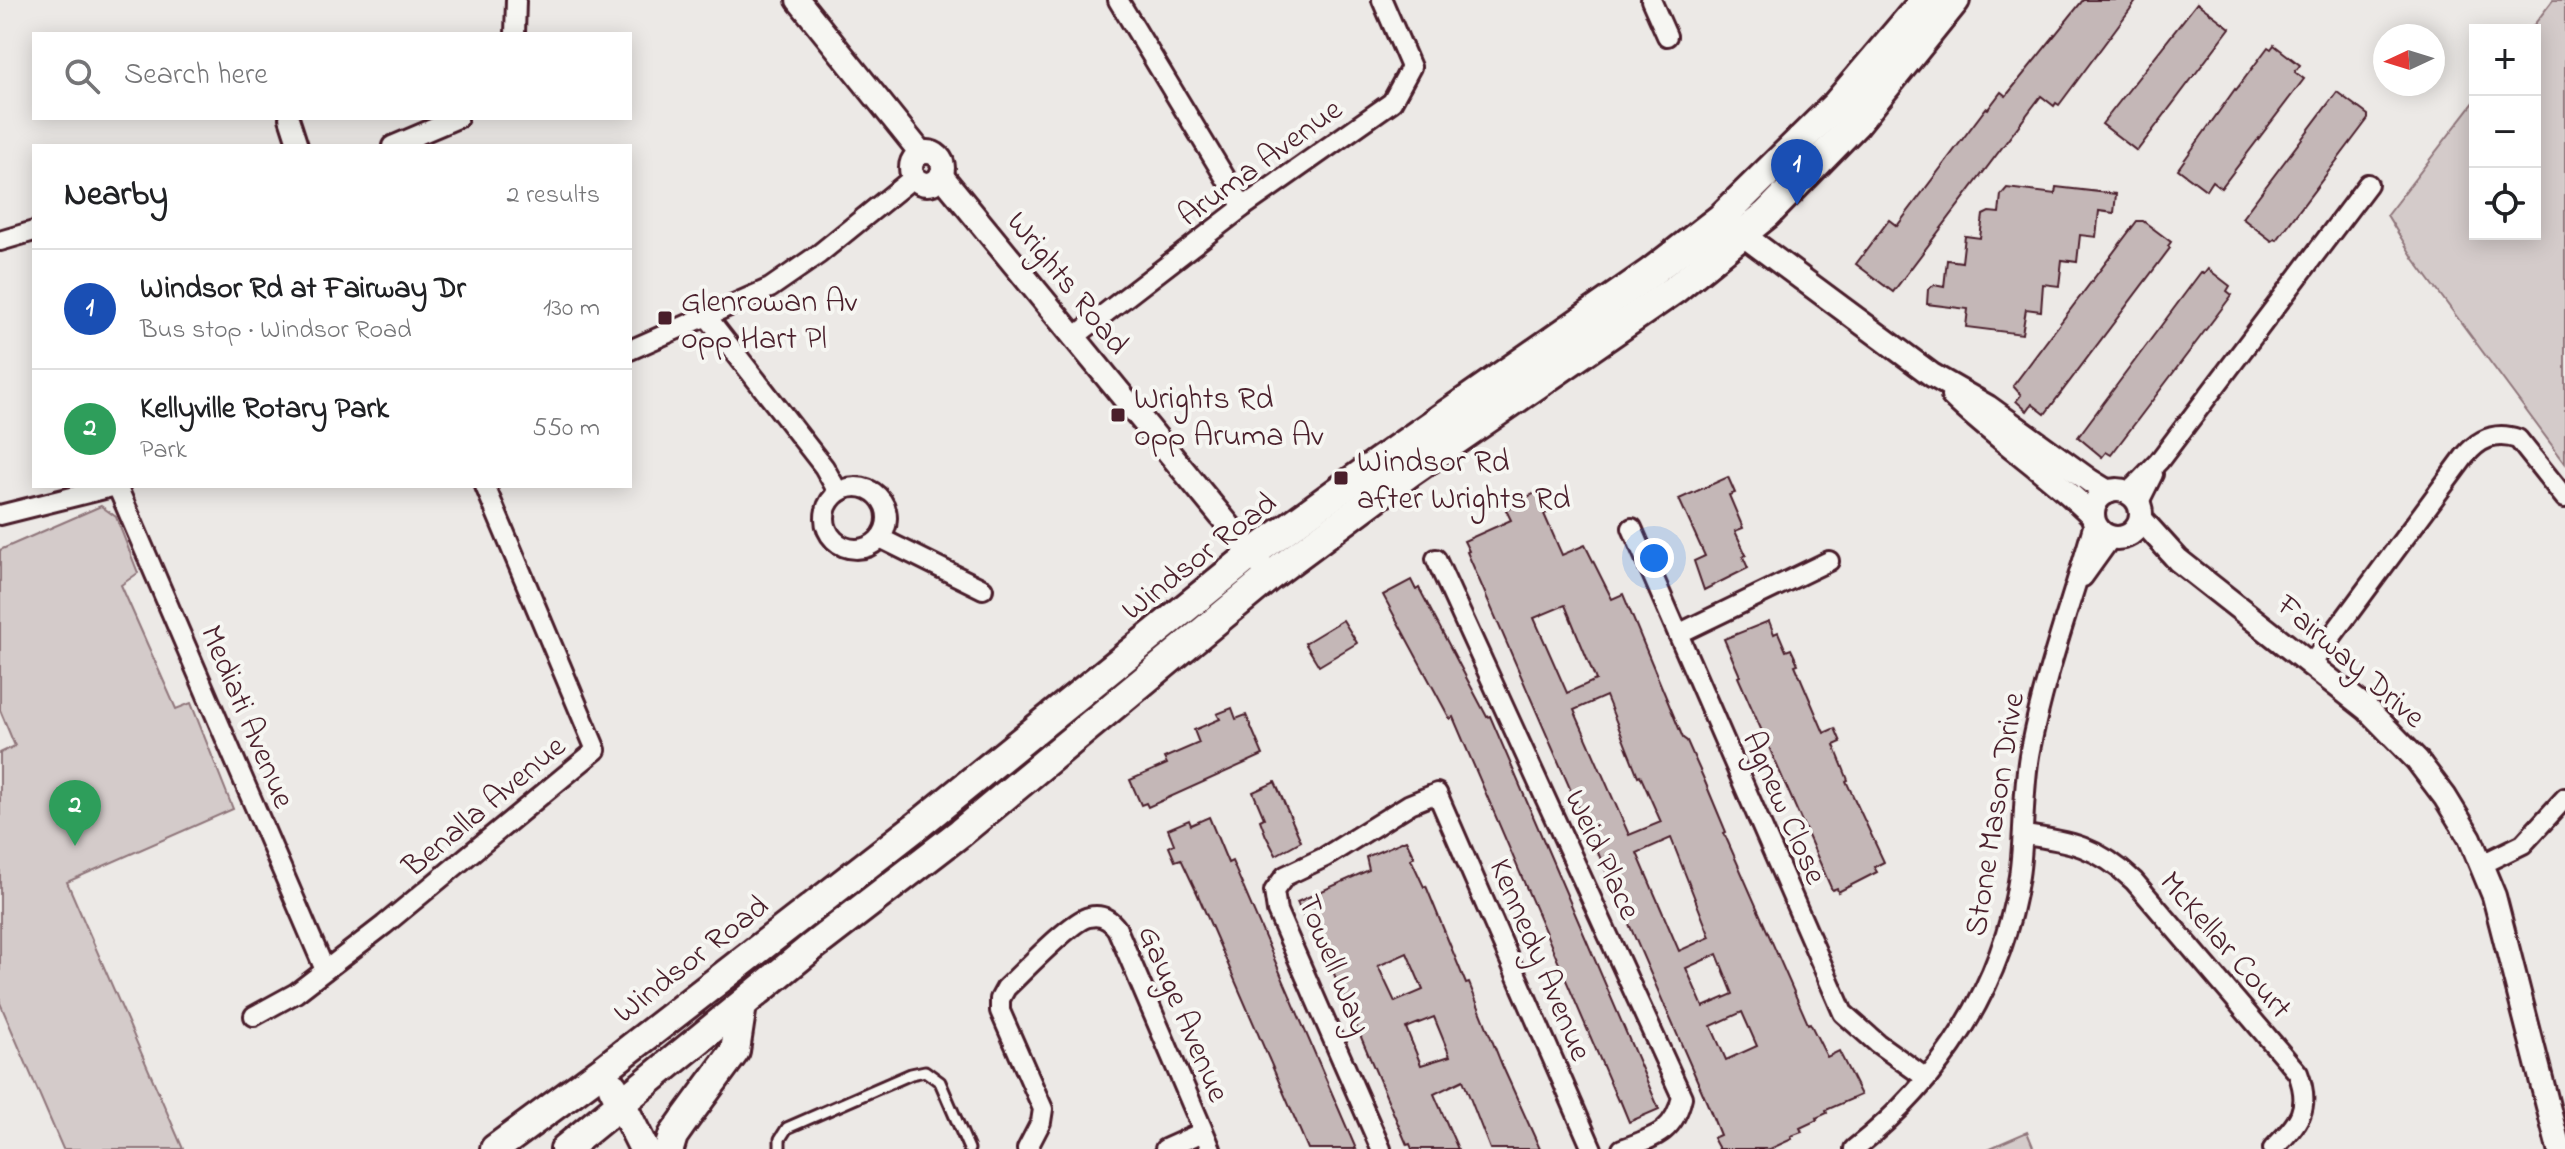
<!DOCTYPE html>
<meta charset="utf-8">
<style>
:root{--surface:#fff;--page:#f2f2f2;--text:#202124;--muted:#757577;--line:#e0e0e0;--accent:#2563eb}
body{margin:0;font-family:"Indie Flower",sans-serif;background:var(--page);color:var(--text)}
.controls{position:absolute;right:24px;top:24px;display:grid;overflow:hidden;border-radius:0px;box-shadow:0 4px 20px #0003}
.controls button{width:72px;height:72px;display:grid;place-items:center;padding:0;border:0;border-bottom:2px solid var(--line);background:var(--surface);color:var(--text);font:40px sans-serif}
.compass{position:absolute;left:2373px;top:24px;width:72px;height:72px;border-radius:50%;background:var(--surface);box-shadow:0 4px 20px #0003;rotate:266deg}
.you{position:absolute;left:1654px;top:558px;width:28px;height:28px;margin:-20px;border:6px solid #fff;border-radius:50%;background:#1a73e8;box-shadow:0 0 0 12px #1a73e833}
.badge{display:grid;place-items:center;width:52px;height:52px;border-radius:50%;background:var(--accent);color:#fff;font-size:26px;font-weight:700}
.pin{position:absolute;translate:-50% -66px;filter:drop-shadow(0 2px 4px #0008)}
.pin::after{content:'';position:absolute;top:42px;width:28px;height:24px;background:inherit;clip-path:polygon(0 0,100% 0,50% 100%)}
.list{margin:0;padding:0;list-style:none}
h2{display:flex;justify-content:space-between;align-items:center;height:104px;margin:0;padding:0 32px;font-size:34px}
h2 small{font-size:26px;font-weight:400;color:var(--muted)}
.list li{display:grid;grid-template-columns:52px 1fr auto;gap:24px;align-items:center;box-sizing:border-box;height:120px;padding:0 32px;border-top:2px solid var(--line)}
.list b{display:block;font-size:30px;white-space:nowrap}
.list p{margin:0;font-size:26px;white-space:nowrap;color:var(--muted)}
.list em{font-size:26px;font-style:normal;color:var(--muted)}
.icon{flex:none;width:44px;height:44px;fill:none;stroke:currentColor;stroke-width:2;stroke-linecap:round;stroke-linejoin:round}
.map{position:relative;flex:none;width:2565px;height:1149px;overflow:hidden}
.search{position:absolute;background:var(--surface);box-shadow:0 4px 20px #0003;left:32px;top:32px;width:600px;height:88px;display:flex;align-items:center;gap:20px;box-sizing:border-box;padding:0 28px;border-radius:0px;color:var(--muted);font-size:30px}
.panel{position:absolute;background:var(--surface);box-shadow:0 4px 20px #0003;left:32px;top:144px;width:600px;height:344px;border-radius:0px}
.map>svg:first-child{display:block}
</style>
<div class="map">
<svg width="2565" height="1149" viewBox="0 0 2565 1149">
<rect width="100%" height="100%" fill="#ece9e6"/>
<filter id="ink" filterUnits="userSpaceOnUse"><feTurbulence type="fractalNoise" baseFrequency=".0125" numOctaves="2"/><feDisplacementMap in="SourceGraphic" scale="16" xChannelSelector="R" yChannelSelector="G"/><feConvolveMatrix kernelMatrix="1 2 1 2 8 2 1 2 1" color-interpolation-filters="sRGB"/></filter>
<g filter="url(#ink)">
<g fill="#d4cbca" stroke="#8f757a" stroke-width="2">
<path d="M2553,0H2565V463L2414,259L2387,215L2475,101V234H2535V30H2530Z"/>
<path d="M101,506L116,517L138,573L121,585L176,709L191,703L233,809L67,882L183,1149H63L0,1003V753L15,746L0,710V550Z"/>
<path d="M2027,1132L2034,1149H1988Z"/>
</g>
<g fill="#c4b7b7" stroke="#4a1f2b" stroke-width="2" fill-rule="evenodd">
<path d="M2083,0H2137L2059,105L2056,103L2054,106L2041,96L1893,292L1856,264L1889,220L1897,226L1986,108L1988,109L2001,92L2006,96Z"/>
<path d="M2197,3L2230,28L2137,151L2102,124Z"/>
<path d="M2274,45L2300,65L2295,72L2304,79L2221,188L2212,181L2206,190L2178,169L2235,89L2236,90L2268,47L2271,49Z"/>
<path d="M2337,92L2368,115V119L2277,240L2275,239L2272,241L2242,218Z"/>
<path d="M2056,187L2116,194L2114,213L2099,211L2096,237L2080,235L2077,262L2062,260L2059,286L2043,284L2041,311L2026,309L2022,334L1966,327L1968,309L1927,304L1928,289L1934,285L1944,287L1947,260L1962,262L1965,236L1980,238L1983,215L1989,212L1999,213L2001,195L2007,188L2055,194Z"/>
<path d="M2137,221H2143L2171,242L2168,246L2170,248L2045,414L2032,404L2027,411L2016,401L2021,395L2013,386Z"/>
<path d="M2208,269L2230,286L2227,291L2232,295L2111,455L2106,452L2102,457L2078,437L2201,272L2204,274Z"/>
<path d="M1728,477L1735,493L1729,495L1743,528L1735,531L1746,555L1743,557L1748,568L1704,590L1694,561L1705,556L1679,499Z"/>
<path d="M1538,492L1547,513L1544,514L1562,555L1585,545L1612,599L1623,594L1683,738L1687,741L1703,777L1726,832L1724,833L1808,1024L1810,1023L1827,1057L1839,1051L1861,1095L1826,1110L1827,1113L1816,1118L1817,1120L1800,1128L1802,1132L1791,1136L1792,1139L1770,1149H1719L1713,1138L1720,1135L1707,1103L1467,552L1469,551L1464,541L1511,520L1506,510L1516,505L1515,502ZM1565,605L1596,680L1567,693L1534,618ZM1606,696L1638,776L1640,775L1661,822L1629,835L1574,710ZM1671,838L1710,937L1679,951L1637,853ZM1717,954L1733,994L1703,1007L1686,968ZM1742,1012L1757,1046L1726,1060L1711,1026Z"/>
<path d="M1411,580L1416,590L1419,588L1487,717L1490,716L1659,1109L1629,1122L1620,1100L1618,1101L1453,717L1450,719L1383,595Z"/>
<path d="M1343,620L1357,643L1319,666L1305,643Z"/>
<path d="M1769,621L1774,634L1778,632L1786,651L1791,649L1798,664L1795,665L1824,733L1835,728L1841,742L1834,745L1848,780L1846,781L1884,862L1874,867L1877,872L1838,892L1837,888L1832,890L1738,677L1740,676L1724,639Z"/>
<path d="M1232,708L1236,719L1246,715L1263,755L1148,807L1146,803L1141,805L1130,780L1167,764L1164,758L1199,743L1194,730L1220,719L1217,714Z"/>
<path d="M1275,782L1301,841L1276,855L1266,836L1260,820L1264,818L1253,792Z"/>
<path d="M1209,817L1228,863L1232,861L1356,1149H1308L1197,893L1181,859L1175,861L1169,847L1174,844L1168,829L1189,820L1191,825Z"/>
<path d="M1406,840L1414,857L1411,859L1424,887L1426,886L1466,984L1469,983L1502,1065L1540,1149H1490L1463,1080L1434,1094L1458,1149H1412L1410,1144L1407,1145L1320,941H1314L1297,902L1369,870L1366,857ZM1407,953L1423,990L1395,1002L1378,966ZM1434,1017L1450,1056L1421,1065L1406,1028Z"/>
</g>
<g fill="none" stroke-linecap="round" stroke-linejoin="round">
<g stroke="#4a1f2b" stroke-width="15">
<path id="service" d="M780,1149V1139L787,1128L911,1074L925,1071L940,1082L969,1149"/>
</g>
<g stroke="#4a1f2b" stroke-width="24">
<g id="minor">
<path d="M1118,0L1243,207"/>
<path d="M1651,0L1667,36"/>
<path d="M515,34L516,0"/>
<path d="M289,118L298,146"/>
<path d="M392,146L458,118"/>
<path d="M0,241L34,231"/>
<path d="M708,318L824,467L838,492"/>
<path d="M1073,338L1243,207L1392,102L1411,67L1382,0"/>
<path d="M630,350L770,288L819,254L914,177"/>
<path d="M117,486L325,970"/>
<circle cx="856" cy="518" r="31"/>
<path d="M2128,493L2159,461L2368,184"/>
<path d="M2138,504L2153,474"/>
<path d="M0,515L116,486"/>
<path d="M1632,528L1843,1013L1877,1043L1926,1078"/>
<path d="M880,538L983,589"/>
<path d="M1436,559L1682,1097C1674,1133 1654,1137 1622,1149"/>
<path d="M2083,577L2111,538"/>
<path d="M1678,634L1829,561"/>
<path d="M2312,663L2465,456C2479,439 2495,431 2518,439L2565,498"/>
<path d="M2023,835C2071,841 2098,847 2134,881L2298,1073C2312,1110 2298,1123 2273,1149"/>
<path d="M2482,864L2523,844L2565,798"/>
<path d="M254,1016L296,993L384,925L596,750L485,486"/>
<path d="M1027,1149L1041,1122L1043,1109L1000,1011V999L1006,988C1022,973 1072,920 1089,917C1101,914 1110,919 1117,929L1211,1149"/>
<path d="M1165,1149L1203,1132"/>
<path d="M1381,1149L1277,911L1274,891L1285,876L1325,857L1410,804L1437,793L1592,1149"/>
<path d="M1854,1149C1941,1081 2003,985 2019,876C2025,835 2022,791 2030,750C2045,672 2073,599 2094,523"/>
</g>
</g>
<g stroke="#4a1f2b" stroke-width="28">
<g id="tertiary">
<path d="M798,0L921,153"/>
<circle cx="927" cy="168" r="16"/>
<path d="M941,175L1262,566"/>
<path d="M1731,226L1932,375L1988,407L2090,481L2108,492"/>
<path d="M1953,396C1997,439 2049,472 2092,515"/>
<circle cx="2117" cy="514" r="24"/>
<path d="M2141,519L2178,560L2367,709L2417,760L2445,797L2470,838L2494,896L2559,1149"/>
</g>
</g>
<g stroke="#4a1f2b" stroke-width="34">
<g id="primary">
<path d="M613,1087L644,1149"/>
<path d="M495,1149L604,1069L917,826L1252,554L1377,463L1650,273L1721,218L1836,105L1925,0"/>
<path d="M565,1149L812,947L960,833L1270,576L1410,472L1675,289L1767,214L1856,123L1955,0"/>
<path d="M669,1149L673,1136L685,1119L735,1051L742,1005"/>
</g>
</g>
<use href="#service" stroke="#f6f6f2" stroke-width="9"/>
<use href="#minor" stroke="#f6f6f2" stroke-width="18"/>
<use href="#tertiary" stroke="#f6f6f2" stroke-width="22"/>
<use href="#primary" stroke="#f6f6f2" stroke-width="28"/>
</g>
</g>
<g fill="#4a1f2b" stroke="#f6f6f2" stroke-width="3">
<rect x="657" y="310" width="16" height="16" rx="4"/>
<rect x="1110" y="407" width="16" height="16" rx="4"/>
<rect x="1333" y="470" width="16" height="16" rx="4"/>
</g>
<g text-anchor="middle" stroke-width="8" stroke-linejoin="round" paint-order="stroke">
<g font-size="32" fill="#4a1f2b" stroke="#f6f6f2">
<text transform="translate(1259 161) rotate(-36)" y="11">Aruma Avenue</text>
<text transform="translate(1069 282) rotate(51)" y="11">Wrights Road</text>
<text transform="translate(1198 555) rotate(-38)" y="11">Windsor Road</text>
<text transform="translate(2352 660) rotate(41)" y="11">Fairway Drive</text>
<text transform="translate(249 716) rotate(67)" y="11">Mediati Avenue</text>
<text transform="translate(483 805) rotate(-40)" y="11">Benalla Avenue</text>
<text transform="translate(1786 807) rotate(66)" y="11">Agnew Close</text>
<text transform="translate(1993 814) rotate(-81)" y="11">Stone Mason Drive</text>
<text transform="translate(1604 854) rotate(65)" y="11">Weid Place</text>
<text transform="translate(2227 944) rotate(49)" y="11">McKellar Court</text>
<text transform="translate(690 958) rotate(-38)" y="11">Windsor Road</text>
<text transform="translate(1542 959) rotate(67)" y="11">Kennedy Avenue</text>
<text transform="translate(1336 964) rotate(68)" y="11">Towell Way</text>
<text transform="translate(1185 1013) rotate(67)" y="11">Gauge Avenue</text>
</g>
<g font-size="32" fill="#4a1f2b" stroke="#f6f6f2" text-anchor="start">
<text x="681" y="311">Glenrowan Av<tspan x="681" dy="37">opp Hart Pl</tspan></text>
<text x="1134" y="408">Wrights Rd<tspan x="1134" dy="37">opp Aruma Av</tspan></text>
<text x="1357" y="471">Windsor Rd<tspan x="1357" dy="37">after Wrights Rd</tspan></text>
</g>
</g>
</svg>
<div class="controls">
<button>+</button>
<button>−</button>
<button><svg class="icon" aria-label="locate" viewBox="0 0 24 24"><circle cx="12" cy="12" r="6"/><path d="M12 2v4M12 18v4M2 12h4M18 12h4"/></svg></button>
</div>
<svg class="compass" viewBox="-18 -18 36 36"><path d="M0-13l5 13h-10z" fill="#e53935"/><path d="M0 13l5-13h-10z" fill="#757577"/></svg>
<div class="you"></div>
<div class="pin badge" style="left:1797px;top:205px;background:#1a4fb4">1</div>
<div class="pin badge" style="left:75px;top:846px;background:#2e9e5b">2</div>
<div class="search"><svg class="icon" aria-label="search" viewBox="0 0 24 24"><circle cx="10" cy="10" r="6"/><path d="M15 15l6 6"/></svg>Search here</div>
<section class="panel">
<h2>Nearby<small>2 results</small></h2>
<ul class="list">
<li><span class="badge" style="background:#1a4fb4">1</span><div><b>Windsor Rd at Fairway Dr</b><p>Bus stop · Windsor Road</p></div><em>130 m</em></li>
<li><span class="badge" style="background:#2e9e5b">2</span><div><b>Kellyville Rotary Park</b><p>Park</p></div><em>550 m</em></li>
</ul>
</section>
</div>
